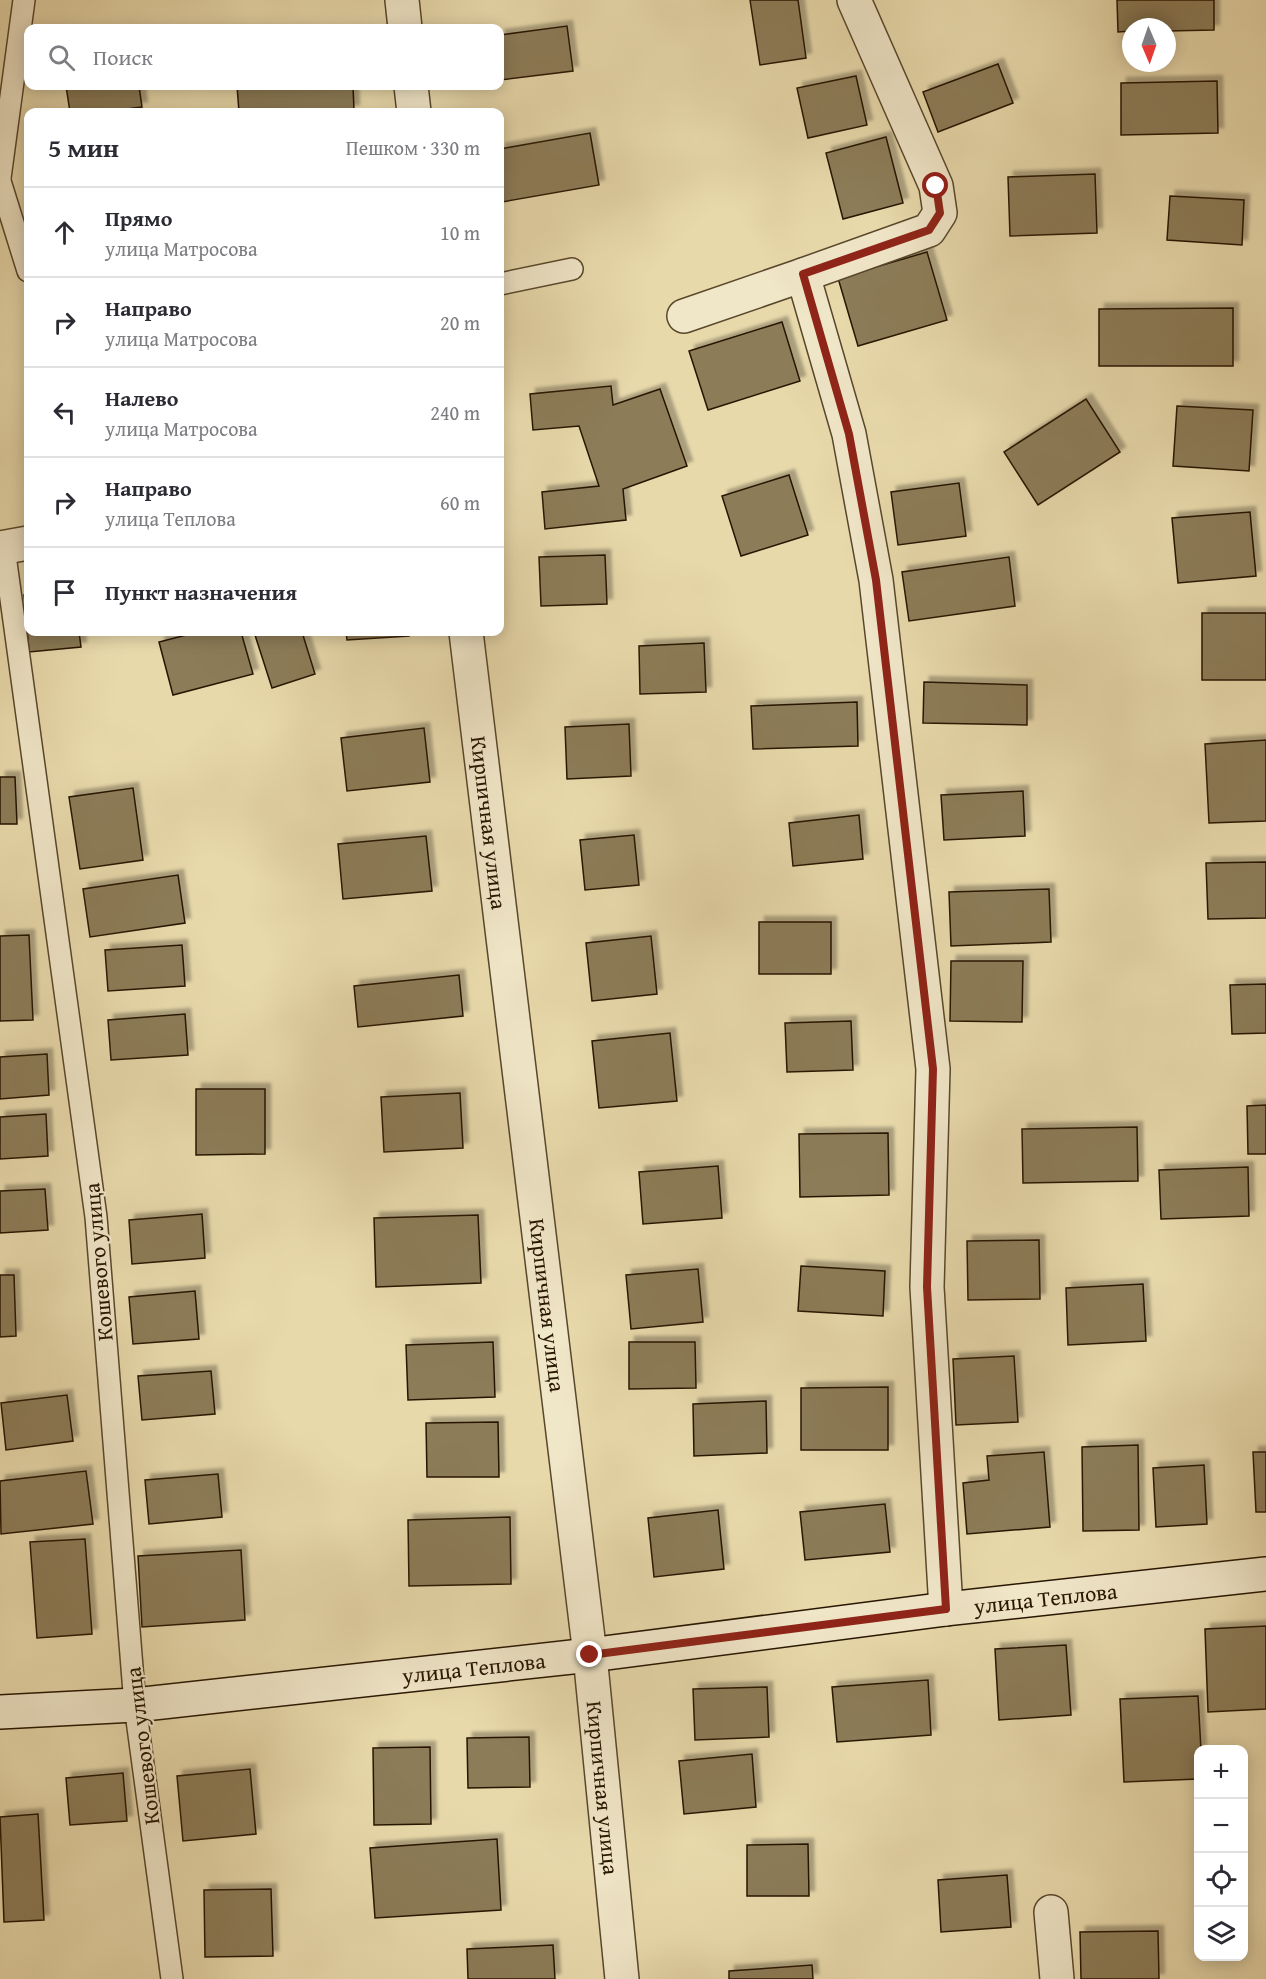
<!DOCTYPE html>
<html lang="ru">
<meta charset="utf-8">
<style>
:root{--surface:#fff;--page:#f7f7f7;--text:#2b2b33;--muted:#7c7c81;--line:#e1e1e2}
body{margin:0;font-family:"Gentium Book Plus",serif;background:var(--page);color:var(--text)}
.controls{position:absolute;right:18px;bottom:18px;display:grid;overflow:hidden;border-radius:12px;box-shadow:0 3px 15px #0003}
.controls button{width:54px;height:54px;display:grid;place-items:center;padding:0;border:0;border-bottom:2px solid var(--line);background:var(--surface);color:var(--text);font:30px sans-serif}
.compass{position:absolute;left:1122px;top:18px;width:54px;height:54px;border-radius:50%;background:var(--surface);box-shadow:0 3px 15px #0003;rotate:178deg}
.stop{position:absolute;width:18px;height:18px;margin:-14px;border:4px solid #8f2418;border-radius:50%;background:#fff}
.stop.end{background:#8f2418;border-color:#fff;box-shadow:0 2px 6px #0008}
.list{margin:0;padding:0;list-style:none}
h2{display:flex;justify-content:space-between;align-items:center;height:78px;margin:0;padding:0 24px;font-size:26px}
h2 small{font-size:20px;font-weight:400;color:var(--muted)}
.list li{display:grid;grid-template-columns:39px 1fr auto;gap:18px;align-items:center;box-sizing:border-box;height:90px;padding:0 24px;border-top:2px solid var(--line)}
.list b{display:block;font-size:22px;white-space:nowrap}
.list p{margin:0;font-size:20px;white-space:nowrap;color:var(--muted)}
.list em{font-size:20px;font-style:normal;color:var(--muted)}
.icon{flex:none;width:33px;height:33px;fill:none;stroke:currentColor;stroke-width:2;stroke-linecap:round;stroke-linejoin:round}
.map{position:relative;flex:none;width:1266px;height:1979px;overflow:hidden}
.search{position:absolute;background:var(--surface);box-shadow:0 3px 15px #0003;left:24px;top:24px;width:480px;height:66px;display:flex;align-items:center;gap:15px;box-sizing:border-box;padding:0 21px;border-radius:12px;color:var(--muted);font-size:22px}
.panel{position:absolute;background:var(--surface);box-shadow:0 3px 15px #0003;left:24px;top:108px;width:480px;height:528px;border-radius:12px}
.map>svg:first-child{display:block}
</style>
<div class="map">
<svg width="1266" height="1979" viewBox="0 0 1266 1979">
<defs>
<filter id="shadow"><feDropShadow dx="5.5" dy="-5.5" stdDeviation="1.5" flood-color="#0004"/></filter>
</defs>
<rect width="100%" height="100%" fill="#e8d9ab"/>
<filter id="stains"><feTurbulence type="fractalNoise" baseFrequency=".00333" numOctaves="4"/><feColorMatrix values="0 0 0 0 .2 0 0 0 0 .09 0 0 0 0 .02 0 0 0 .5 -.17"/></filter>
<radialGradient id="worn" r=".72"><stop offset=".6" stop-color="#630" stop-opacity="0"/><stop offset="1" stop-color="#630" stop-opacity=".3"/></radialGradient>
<g fill="#8c7b59" stroke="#281600" stroke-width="1.5" filter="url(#shadow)">
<path d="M750,0H798L806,58L760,65Z"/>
<path d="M1117,0H1214V30L1167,31V27H1131V31L1118,32Z"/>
<path d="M567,26L573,71L500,80V35Z"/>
<path d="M998,64L1013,103L938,132L923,92Z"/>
<path d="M856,76L867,125L808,138L797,88Z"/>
<path d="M1217,81L1218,133L1121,135V83Z"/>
<path d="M66,86H139L142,107L103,112H70Z"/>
<path d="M237,86H353L354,110L323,112H239Z"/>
<path d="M590,133L599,185L502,202L500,186V149Z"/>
<path d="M886,137L903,203L843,219L826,153Z"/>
<path d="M1095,174L1097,233L1010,236L1008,177Z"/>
<path d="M1170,196L1244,200L1242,245L1167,240Z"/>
<path d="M927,252L947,320L858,346L838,278Z"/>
<path d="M1233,308V366H1099V309Z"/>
<path d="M782,322L800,381L708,410L689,351Z"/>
<path d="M611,386L613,405L660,389L687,466L623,489L626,520L545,529L542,492L599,486L579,426L533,430L530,394Z"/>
<path d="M1086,399L1120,452L1038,505L1004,452Z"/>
<path d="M1177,406L1253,410L1249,471L1173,466Z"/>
<path d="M789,475L808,535L741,556L722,496Z"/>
<path d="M959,483L966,536L898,545L891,492Z"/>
<path d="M1250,512L1256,576L1178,583L1172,518Z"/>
<path d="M605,555L607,604L541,606L539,557Z"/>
<path d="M1009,557L1015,606L909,621L902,572Z"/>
<path d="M24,595H28V632H79L81,647L29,652Z"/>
<rect x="1202" y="613" width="64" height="67"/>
<path d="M198,632H241L253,674L173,695L159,642Z"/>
<path d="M254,632H302L315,674L272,688Z"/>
<path d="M346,632H409V636L347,640Z"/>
<path d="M704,643L706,692L640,694L639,646Z"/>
<path d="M924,682L1027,685V725L923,723Z"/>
<path d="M857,702L858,746L753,749L751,706Z"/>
<path d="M629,724L631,776L567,779L565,727Z"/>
<path d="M424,728L430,782L347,791L341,738Z"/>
<path d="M1266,740V821L1209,823L1205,744Z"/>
<path d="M0,777H15L17,824H0Z"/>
<path d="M133,788L143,860L80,869L69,797Z"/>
<path d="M1023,791L1025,836L944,840L941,795Z"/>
<path d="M859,815L863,859L793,866L789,823Z"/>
<path d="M634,835L639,885L585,890L580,840Z"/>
<path d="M426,836L432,891L343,899L338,844Z"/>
<path d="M1266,862V918L1208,919L1206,863Z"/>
<path d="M178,875L185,923L90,937L83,889Z"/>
<path d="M1049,889L1051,942L951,946L949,892Z"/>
<rect x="759" y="922" width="72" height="52"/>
<path d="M29,935L33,1020L0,1021V936Z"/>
<path d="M651,936L657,994L592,1001L586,943Z"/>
<path d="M182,945L185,986L108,991L105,950Z"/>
<path d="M951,961H1023L1022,1022L950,1021Z"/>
<path d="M459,975L463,1016L358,1027L354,986Z"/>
<path d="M1266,984V1033L1232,1034L1230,985Z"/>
<path d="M185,1014L188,1055L111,1060L108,1020Z"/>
<path d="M851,1021L853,1070L787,1072L785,1023Z"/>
<path d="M670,1033L677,1101L599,1108L592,1041Z"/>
<path d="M47,1054L49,1095L0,1099V1057Z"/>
<path d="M196,1089H265V1154L196,1155Z"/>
<path d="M460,1093L463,1148L384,1152L381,1097Z"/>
<path d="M1266,1105V1154H1248L1247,1106Z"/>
<path d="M46,1114L48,1156L0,1159V1117Z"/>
<path d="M1137,1127L1138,1181L1023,1183L1022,1129Z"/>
<path d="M888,1133L889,1195L800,1197L799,1134Z"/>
<path d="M718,1166L722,1218L643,1224L639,1172Z"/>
<path d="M1248,1167L1249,1216L1161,1219L1159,1170Z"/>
<path d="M45,1189L48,1230L0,1233V1191Z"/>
<path d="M202,1214L205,1258L132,1264L129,1220Z"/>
<path d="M478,1215L481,1283L376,1287L374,1218Z"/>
<path d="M1039,1240L1040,1299L968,1300L967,1241Z"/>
<path d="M801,1266L885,1271L883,1316L798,1311Z"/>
<path d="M698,1269L703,1322L631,1329L626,1275Z"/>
<path d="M0,1275H14L16,1336L0,1337Z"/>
<path d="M1143,1284L1146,1341L1068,1345L1066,1288Z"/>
<path d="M195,1291L199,1339L133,1344L129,1297Z"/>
<path d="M493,1342L495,1397L408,1400L406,1345Z"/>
<path d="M629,1342H695L696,1388L629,1389Z"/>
<path d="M1014,1356L1018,1422L956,1425L953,1359Z"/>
<path d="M211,1371L215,1414L142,1420L138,1376Z"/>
<path d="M888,1387V1450H801V1388Z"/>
<path d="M67,1395L73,1441L6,1450L1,1403Z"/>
<path d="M766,1401L767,1453L694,1456L693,1404Z"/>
<path d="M498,1422L499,1477H427L426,1423Z"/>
<path d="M1138,1445L1139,1530L1083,1531L1082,1447Z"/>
<path d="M1044,1452L1050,1527L967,1534L963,1483L989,1480L987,1456Z"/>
<path d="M1253,1452H1266V1512H1256Z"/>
<path d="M1204,1465L1207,1524L1156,1527L1153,1468Z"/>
<path d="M86,1471L93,1524L1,1534L0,1481Z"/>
<path d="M218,1474L222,1517L149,1524L145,1480Z"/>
<path d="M885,1504L890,1552L805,1560L800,1512Z"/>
<path d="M718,1510L724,1569L654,1577L648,1518Z"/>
<path d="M510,1517L511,1584L409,1586L408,1520Z"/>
<path d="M85,1539L92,1634L37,1638L30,1542Z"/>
<path d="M241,1550L245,1620L142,1627L138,1556Z"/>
<path d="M1266,1626V1709L1208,1712L1205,1629Z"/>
<path d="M1066,1645L1071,1715L999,1720L995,1649Z"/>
<path d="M928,1680L931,1735L837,1742L832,1687Z"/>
<path d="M767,1687L769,1737L695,1740L693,1689Z"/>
<path d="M1198,1696L1201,1750H1198V1779L1124,1782L1120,1699Z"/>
<path d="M529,1737L530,1787L468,1788L467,1738Z"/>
<path d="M430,1747L431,1824L374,1825L373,1748Z"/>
<path d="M752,1754L756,1807L684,1814L679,1761Z"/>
<path d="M250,1769L256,1834L183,1841L177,1776Z"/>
<path d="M123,1773L127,1821L70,1825L66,1778Z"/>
<path d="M38,1814L44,1920L4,1922L0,1817Z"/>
<path d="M497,1839L501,1910L375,1918L370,1848Z"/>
<path d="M808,1844L809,1896H747V1845Z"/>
<path d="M1007,1875L1011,1927L941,1932L938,1880Z"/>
<path d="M271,1889L273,1956L205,1957L204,1890Z"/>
<path d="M1158,1931L1159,1979H1081L1080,1932Z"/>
<path d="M553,1945L555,1979H468L467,1949Z"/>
<path d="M812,1965L813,1979H729V1971Z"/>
</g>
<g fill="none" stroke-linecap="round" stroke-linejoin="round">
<g stroke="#58472b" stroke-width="24">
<g id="lane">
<path d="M0,178L24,0"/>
<path d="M0,181L28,271"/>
<path d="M500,284L572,269"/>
<path d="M4,548L96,1217L135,1705L172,1979"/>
</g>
</g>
<g stroke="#58472b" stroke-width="36">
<g id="street">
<path d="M402,0L405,28"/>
<path d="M854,0L936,186L940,213L929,230L803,275L849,434L876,580L933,1069L927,1287L946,1609"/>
<path d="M411,86L414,112"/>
<path d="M684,316L803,275"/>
<path d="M0,548L28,543"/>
<path id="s1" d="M466,632L590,1655L622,1979"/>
<path d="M1051,1912L1057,1979"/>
</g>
</g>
<g stroke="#281600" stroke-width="36">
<g id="secondary">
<path id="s2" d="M0,1712L135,1705L590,1655L946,1609L1266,1574"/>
</g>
</g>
<use href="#lane" stroke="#f0e6c8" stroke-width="21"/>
<use href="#street" stroke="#f0e6c8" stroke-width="33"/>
<use href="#secondary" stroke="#f0e6c8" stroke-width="33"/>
</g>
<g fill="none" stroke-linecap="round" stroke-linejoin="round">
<path stroke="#8f2418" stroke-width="8" d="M590,1655L946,1609L927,1287L933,1069L876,580L849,434L803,274L929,230L940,213L936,186"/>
</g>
<g text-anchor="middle" stroke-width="4.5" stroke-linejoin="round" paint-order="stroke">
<g font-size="22" fill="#281600" stroke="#f0e6c8">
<text dy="8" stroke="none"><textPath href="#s1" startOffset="192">Кирпичная улица</textPath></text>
<text transform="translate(98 1262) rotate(-95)" y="8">Кошевого улица</text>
<text dy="8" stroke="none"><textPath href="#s1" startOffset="678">Кирпичная улица</textPath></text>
<text dy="8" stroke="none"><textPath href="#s2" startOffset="1052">улица Теплова</textPath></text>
<text dy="8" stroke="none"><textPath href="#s2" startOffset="476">улица Теплова</textPath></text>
<text transform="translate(142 1746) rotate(-97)" y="8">Кошевого улица</text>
<text dy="8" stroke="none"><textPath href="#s1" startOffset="1164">Кирпичная улица</textPath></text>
</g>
</g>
<rect width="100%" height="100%" filter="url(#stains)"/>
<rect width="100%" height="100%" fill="url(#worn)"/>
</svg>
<div class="controls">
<button>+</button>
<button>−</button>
<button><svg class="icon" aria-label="locate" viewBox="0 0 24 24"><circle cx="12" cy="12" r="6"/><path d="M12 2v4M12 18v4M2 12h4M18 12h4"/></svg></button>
<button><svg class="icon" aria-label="layers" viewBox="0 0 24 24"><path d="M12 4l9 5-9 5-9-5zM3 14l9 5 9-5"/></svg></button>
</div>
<svg class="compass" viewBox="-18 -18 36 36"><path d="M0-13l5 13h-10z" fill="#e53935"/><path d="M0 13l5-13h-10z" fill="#7c7c81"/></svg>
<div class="stop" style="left:936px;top:186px"></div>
<div class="stop end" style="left:590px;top:1655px"></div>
<div class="search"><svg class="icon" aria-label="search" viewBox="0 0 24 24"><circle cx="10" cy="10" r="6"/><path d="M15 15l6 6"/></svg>Поиск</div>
<section class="panel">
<h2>5 мин<small>Пешком · 330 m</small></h2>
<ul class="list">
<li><svg class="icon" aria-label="ahead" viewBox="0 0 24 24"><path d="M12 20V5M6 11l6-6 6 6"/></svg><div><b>Прямо</b><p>улица Матросова</p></div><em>10 m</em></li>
<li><svg class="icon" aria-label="right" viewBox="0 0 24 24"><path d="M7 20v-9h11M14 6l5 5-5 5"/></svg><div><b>Направо</b><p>улица Матросова</p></div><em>20 m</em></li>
<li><svg class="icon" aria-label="left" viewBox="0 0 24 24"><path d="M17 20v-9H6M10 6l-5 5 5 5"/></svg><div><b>Налево</b><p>улица Матросова</p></div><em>240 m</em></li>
<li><svg class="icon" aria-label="right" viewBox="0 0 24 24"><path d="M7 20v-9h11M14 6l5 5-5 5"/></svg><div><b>Направо</b><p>улица Теплова</p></div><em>60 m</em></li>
<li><svg class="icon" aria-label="arrive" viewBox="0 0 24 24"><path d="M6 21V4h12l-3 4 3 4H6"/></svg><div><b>Пункт назначения</b></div></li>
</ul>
</section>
</div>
